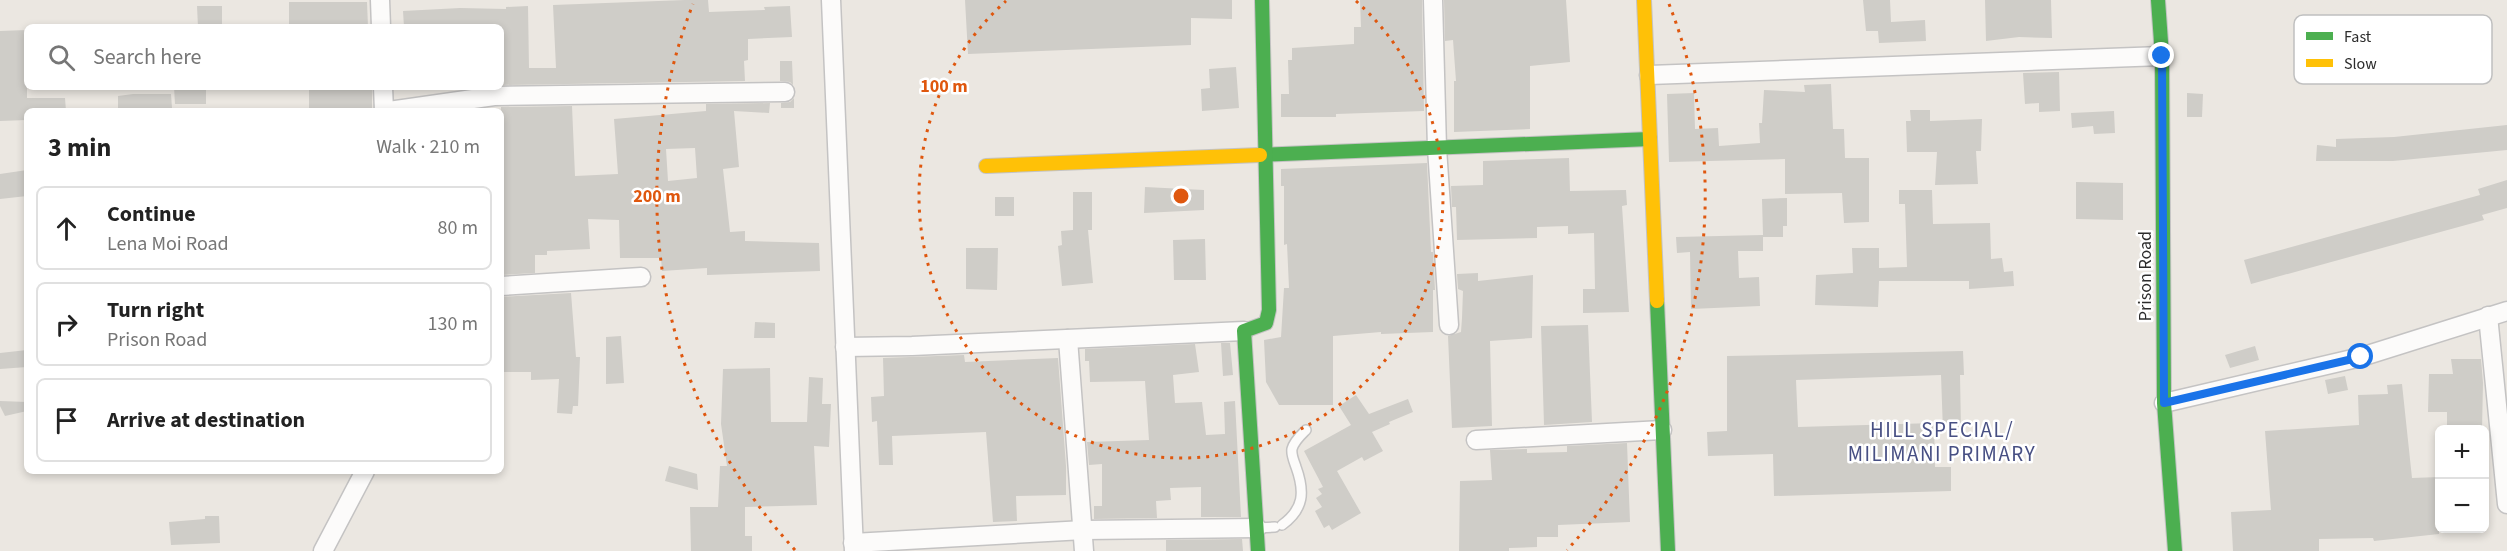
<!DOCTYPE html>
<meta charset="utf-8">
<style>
:root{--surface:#fff;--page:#f6f6f6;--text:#222;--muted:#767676;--line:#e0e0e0}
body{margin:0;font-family:"Source Sans 3",sans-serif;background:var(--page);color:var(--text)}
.controls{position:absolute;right:18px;bottom:18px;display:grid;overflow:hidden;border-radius:9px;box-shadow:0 3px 9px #0003}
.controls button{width:54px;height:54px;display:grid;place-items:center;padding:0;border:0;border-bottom:2px solid var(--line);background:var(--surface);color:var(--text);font:30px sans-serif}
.stop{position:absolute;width:18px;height:18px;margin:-14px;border:4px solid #1a73e8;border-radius:50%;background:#fff}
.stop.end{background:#1a73e8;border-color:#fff;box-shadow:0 2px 6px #0008}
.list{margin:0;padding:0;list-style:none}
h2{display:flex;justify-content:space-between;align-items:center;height:78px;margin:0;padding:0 24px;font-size:26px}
h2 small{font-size:20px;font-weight:400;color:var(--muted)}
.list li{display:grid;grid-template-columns:39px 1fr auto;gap:18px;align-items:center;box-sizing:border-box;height:84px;margin:0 12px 12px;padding:0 12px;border:2px solid var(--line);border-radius:9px}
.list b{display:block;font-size:22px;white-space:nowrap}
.list p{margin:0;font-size:20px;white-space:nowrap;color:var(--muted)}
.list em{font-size:20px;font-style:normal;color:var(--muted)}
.icon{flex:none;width:33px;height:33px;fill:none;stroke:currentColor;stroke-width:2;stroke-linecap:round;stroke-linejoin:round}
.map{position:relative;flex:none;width:2507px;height:551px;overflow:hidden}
.search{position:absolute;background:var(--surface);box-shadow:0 3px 9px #0003;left:24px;top:24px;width:480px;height:66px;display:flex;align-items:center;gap:15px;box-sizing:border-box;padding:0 21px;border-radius:9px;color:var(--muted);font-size:22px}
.panel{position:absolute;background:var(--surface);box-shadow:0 3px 9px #0003;left:24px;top:108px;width:480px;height:366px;border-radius:9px}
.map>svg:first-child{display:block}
</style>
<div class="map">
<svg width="2507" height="551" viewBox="0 0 2507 551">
<rect width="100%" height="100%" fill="#ebe7e1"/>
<g fill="#cfcdc8" fill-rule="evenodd">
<path d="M685,0H708L709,12L765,10L764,7L790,6L792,37L748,39V60L744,61L745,81L501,85V27H404L403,11L460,8L506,9V7L528,6L529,68H556L553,5Z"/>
<path d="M965,0H1232V19L1191,18V45L968,54Z"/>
<path d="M1360,0H1422L1424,111L1336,114V117H1281V94H1289L1288,60H1292V48L1354,44V27H1361Z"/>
<path d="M1444,0H1566L1570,62L1530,66V129L1454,132V81H1456L1453,40L1445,41Z"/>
<path d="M1863,0H1890L1891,22L1925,20L1926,41L1879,43L1878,31H1866Z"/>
<path d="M1985,0H2051L2052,38L2019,37L1986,41Z"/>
<path d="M289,2H367L368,27H289Z"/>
<path d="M197,6H222V27H198Z"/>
<path d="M27,30V98H65L66,111H27V120L0,121V31Z"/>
<path d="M780,61H792L793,85L790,82L780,81Z"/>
<path d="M1236,67L1239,108L1202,111L1201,89L1210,88L1209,69Z"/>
<path d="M2059,72L2060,111L2039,112V103L2025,104L2023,73Z"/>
<path d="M1831,84L1833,129H1844L1845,158H1869V222L1844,223L1842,193L1785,194V159L1669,162L1667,94L1694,93L1695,129L1718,128L1719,146L1760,143L1759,123H1762L1764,90L1805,92L1804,85Z"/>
<path d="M174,87H206V104H175Z"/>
<rect x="309" y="87" width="63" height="24"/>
<path d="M2187,93L2203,94L2202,117H2187Z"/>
<path d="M133,94H171L172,108L118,109V96Z"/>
<path d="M794,98V108H781V103L790,102Z"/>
<path d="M770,103L769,113L734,111L739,167L723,169L730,232L745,231V241L819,243L820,271L707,275V268L662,271L661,258H620L619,220L588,219L590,249L547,251V255H535V273L501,275V107L572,106L575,176L618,174L614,119L706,111V104ZM695,148L697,178L668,181L666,149Z"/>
<path d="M1910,110H1930V121L1982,119L1981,151H1976L1978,184L1935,185L1937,152H1907L1906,121H1911Z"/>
<path d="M2114,111L2115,133L2094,134L2093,126L2072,128L2071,113Z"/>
<path d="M2507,125V150L2393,161H2316L2317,145L2336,147V139L2394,137Z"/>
<path d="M1569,158L1570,191L1626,190L1627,205L1622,206L1629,312L1583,313V289H1595L1594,233L1568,234V226L1537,227V238L1457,240L1456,207H1452L1451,186L1483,185V161Z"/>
<path d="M1427,163L1431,252H1433L1435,290H1433V332L1381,334V332L1333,336V405H1279L1266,382L1264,340L1281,337L1284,288H1289L1287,244L1284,245V186H1281V169Z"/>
<path d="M27,170V196L0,199V174Z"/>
<path d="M2507,180V208L2482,215L2484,220L2251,284L2244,260L2480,195L2478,189Z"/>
<path d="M2076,182L2123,183V220L2076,219Z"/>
<path d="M1145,187L1204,190V210L1144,213Z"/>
<path d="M1899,190H1932L1933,224L1990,223L1991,259L2002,258L2004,272L2013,271L2014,286L1969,289V281H1879L1878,307L1815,305L1816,275L1853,273L1852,248H1879V268L1907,267L1905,204H1899Z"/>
<path d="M1073,192H1092V230H1088L1093,283L1062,286L1058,246L1062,245L1061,231L1073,230Z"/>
<rect x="995" y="197" width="19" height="19"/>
<path d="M1787,198V226H1783V237H1763V251H1738L1739,278L1759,277L1760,306L1691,309L1690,252L1677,253L1676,237L1763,235L1762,199Z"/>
<path d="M1205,239L1206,280H1174L1173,240Z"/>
<path d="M966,248H998L997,290L966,289Z"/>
<path d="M1478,273V281L1533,275L1532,338L1490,341L1492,426L1452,428L1448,336L1461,332L1462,318L1463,291L1458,289L1457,274Z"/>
<path d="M571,293L576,357H580L578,406H573L572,414L557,413L559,379L531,380V372H501V297Z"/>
<path d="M755,322L775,323V338H754Z"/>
<path d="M1588,325L1592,422L1544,425L1541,326Z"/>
<path d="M621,336L624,383L606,384V337Z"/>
<path d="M1221,343H1230L1233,375L1223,376Z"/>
<path d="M1195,344L1199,372L1173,375L1175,403L1202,402L1206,435L1225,434L1224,402L1235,401L1241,517H1201V487L1170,488L1171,500L1156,501L1157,518L1094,519V506H1102V464L1089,465L1087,442L1149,440L1145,381L1090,382L1089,361H1085V349Z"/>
<path d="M2255,346L2259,360L2230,368L2225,355Z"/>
<path d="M27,350V367L0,369V353Z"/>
<path d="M1963,351L1964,375H1960L1961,430L1943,431L1941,375L1796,380L1798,427L1934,423L1935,467H1951V491L1774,496L1773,454L1708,456L1707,432L1727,431V356Z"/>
<path d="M964,355L965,362L1058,358L1066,466V495L1016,496L1017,521L993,522L986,432L892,436L893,465H879L877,421L872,422L871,397L884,396L883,358Z"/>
<path d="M2451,359H2481L2483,383L2482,429H2447V412H2428L2429,374H2453Z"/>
<path d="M770,368L771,422H807L809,377L823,378L822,404H831L829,447L814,446L817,505L745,507V536H752V551H691L690,507H718L720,466H727L721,424L723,369Z"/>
<path d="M2345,376L2348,390L2328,394L2325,380Z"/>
<path d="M2402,384L2412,478L2439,477V534L2374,541L2373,538L2319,539V551H2233L2231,512L2271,510L2265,431L2359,425L2358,395L2388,394L2387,385Z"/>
<path d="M1356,395L1369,414L1408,399L1413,412L1389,422L1390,424L1372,432L1383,451L1364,461L1362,457L1337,471L1361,513L1332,530L1329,525L1324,528L1315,511L1322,507L1316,498L1322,494L1318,489L1323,487L1304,451L1351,425L1339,406Z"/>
<path d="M0,401L27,402V411L5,416L0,406Z"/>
<path d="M1627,443L1630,522L1558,525V537H1537V547L1509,548V551H1459L1460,481L1492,480L1490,450L1527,449V453L1567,452V446Z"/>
<path d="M669,466L697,474L698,490L665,481Z"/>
<path d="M205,516H219L220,543L171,545L169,522L205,519Z"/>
<path d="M1242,539L1243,551H1166V540Z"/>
</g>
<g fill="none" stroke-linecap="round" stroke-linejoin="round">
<g stroke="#c4c3c3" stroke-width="12">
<g id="lane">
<path d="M1282,525C1304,509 1305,492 1296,467C1294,461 1291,455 1292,449C1294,441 1301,435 1306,430"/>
<path d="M1257,528L1275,527"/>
</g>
</g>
<g stroke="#c4c3c3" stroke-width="21">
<g id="street">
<path d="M380,0L381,27"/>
<path d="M831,0L854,551"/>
<path d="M1433,0L1437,148L1449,325"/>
<path d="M1649,75L2162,56"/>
<path d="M383,87L384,111"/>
<path d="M389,111L494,96L785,92"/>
<path d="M501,286L641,277"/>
<path d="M2488,316L2507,504"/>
<path d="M1068,339L1084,551"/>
<path d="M845,347L912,346L1244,331"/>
<path d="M2164,403L2361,357L2507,311"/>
<path d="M1476,440L1662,430"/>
<path d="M853,543L1084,530L1257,528"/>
<path d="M323,551L365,471"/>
</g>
</g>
<g stroke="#c4c3c3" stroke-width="16">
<g id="fast">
<path d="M2158,0L2162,56L2164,403L2175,551"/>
<path d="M1260,155L1650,139"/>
<path d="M1657,301L1668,551"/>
<path d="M1258,551L1244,331L1266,323L1269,310L1262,0"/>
</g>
</g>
<g stroke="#c4c3c3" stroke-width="16">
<g id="slow">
<path d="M1644,0L1657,301"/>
<path d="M986,166L1260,155"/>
</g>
</g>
<use href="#lane" stroke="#fcfbfa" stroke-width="9"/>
<use href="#street" stroke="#fcfbfa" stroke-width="18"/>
<use href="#fast" stroke="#4caf50" stroke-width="14"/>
<use href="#slow" stroke="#ffc107" stroke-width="14"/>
</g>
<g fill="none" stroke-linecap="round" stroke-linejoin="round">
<path stroke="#1a73e8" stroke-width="8" d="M2162,56L2164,403L2361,357"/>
</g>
<g fill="none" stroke="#df570e" stroke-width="3" stroke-dasharray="3 6">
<path d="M1356 1A262 262 0 1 1 1006 1"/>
<path d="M795 550A524 524 0 0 1 693 4M1669 4A524 524 0 0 1 1567 550"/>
</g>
<g text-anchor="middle" stroke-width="5" stroke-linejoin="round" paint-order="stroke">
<g font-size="18" fill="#2c2c2c" stroke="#fff">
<text transform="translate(2145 276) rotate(-90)" y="6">Prison Road</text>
</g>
<g font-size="21" letter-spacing="1.5" fill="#474f83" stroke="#fff">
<text x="1942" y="437">HILL SPECIAL/<tspan x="1942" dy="24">MILIMANI PRIMARY</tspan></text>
</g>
</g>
<rect x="2294" y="15" width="198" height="69" rx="9" fill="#fff" stroke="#c0c0c0" stroke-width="1.5"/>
<rect x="2306" y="32" width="27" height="8" fill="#4caf50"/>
<rect x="2306" y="59" width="27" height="8" fill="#ffc107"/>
<g font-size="16" fill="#2c2c2c">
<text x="2344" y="42">Fast</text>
<text x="2344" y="69">Slow</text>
</g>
<circle cx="1181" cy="196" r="9" fill="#df570e" stroke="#fff" stroke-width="3"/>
<g font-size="18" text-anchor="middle" font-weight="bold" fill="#df570e" stroke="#fff" stroke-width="5" stroke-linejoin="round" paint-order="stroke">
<text x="944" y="92">100 m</text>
<text x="657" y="202">200 m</text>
</g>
</svg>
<div class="controls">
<button>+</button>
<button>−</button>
</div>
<div class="stop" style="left:2361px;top:357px"></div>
<div class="stop end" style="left:2162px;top:56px"></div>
<div class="search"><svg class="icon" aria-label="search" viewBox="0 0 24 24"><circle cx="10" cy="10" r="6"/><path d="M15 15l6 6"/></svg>Search here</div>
<section class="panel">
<h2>3 min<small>Walk · 210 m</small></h2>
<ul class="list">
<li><svg class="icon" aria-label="ahead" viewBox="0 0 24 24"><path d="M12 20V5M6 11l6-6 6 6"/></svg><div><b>Continue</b><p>Lena Moi Road</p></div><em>80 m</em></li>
<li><svg class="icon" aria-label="right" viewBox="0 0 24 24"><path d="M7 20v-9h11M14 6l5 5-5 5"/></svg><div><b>Turn right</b><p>Prison Road</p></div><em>130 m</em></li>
<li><svg class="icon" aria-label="arrive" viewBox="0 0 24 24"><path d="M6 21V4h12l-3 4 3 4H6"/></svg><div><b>Arrive at destination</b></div></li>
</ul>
</section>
</div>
